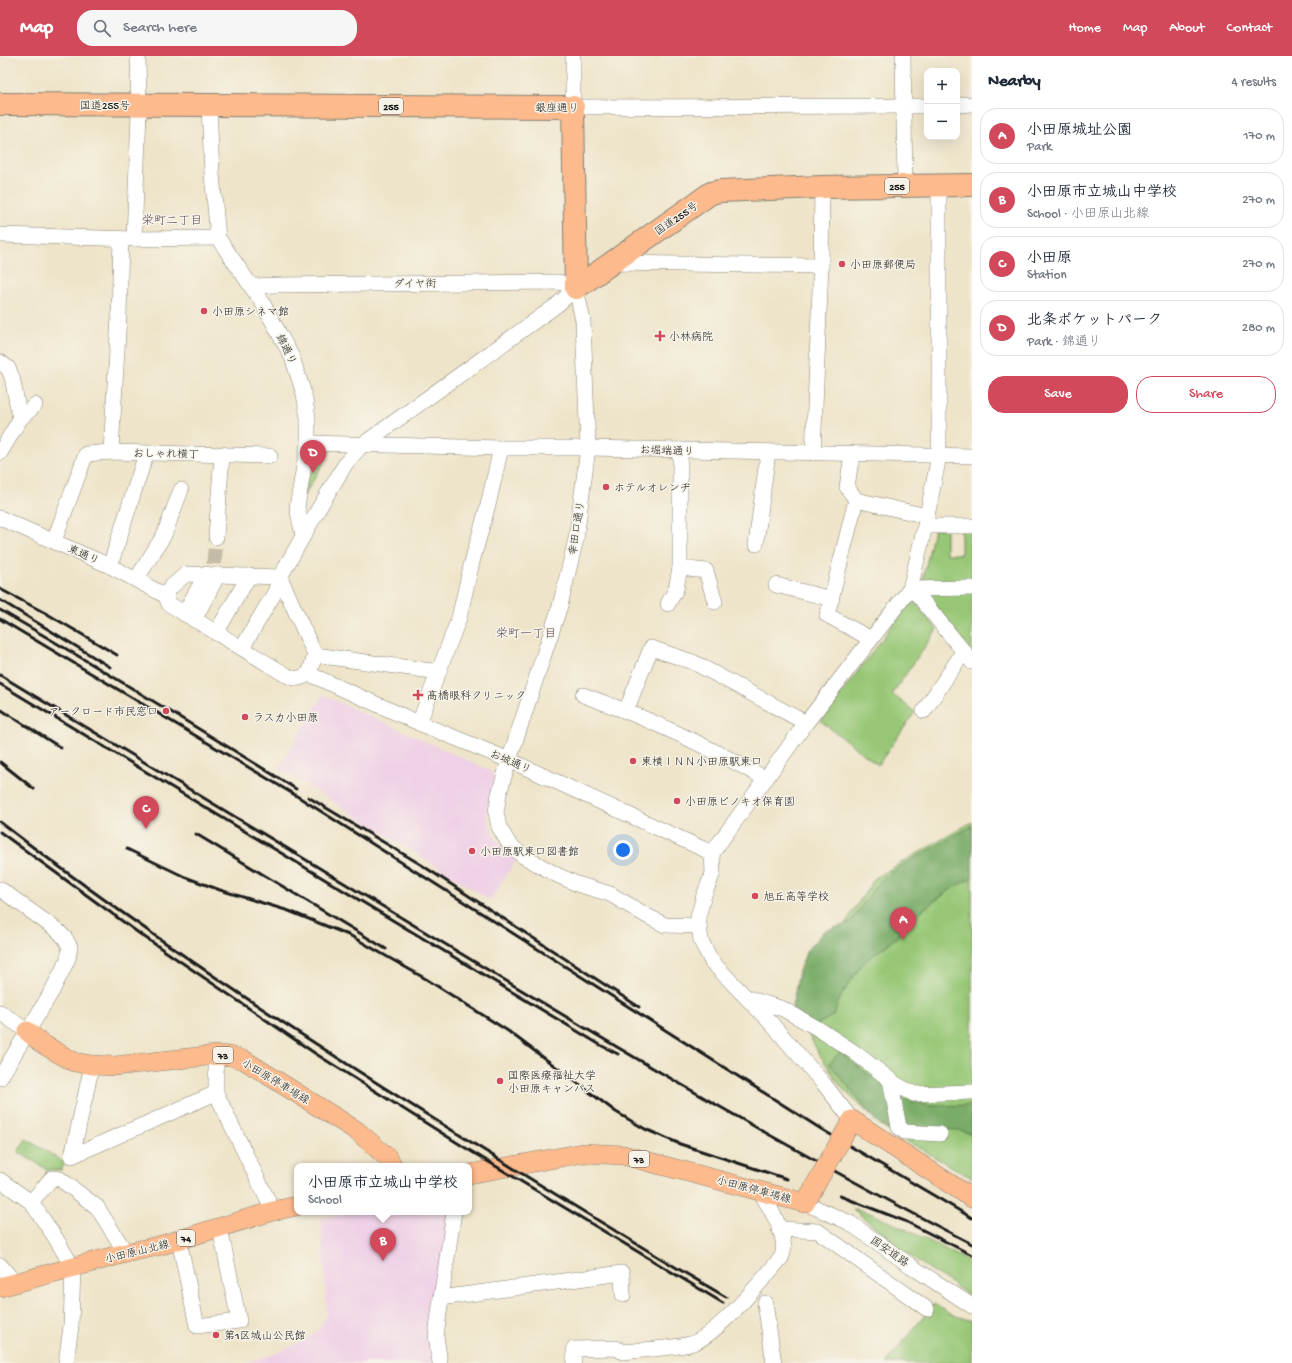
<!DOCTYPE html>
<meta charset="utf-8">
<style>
:root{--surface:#fff;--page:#f6f6f7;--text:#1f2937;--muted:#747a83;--line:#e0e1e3;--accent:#d1495b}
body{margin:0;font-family:"Gochi Hand","Klee One",sans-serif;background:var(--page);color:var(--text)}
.controls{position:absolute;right:12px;top:12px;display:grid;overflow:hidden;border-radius:8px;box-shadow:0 4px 16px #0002}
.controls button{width:36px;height:36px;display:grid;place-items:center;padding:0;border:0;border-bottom:1px solid var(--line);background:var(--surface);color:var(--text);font:20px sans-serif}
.you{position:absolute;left:623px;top:794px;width:14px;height:14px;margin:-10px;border:3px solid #fff;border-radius:50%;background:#1a73e8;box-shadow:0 0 0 6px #1a73e833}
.badge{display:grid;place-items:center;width:26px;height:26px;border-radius:50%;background:var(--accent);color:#fff;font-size:13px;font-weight:700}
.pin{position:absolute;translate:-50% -33px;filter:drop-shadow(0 1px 2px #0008)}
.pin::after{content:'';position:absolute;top:21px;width:14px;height:12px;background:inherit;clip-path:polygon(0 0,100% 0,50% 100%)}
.popup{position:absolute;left:294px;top:1107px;width:178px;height:52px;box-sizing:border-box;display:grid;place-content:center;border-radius:8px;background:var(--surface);filter:drop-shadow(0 1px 3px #0005);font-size:13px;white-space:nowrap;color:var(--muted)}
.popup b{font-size:15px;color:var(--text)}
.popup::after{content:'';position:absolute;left:50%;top:100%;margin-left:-8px;border:8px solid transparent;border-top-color:var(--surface)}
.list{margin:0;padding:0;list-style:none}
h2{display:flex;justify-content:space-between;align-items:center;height:52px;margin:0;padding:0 16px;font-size:17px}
h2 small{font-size:13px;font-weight:400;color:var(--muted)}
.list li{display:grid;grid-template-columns:26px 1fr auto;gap:12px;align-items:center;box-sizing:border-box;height:56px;margin:0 8px 8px;padding:0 8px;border:1px solid var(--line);border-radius:16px}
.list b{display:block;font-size:15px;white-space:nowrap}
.list p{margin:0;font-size:13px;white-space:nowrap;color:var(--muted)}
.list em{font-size:13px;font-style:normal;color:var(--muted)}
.actions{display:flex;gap:8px;padding:12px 16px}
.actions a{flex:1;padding:9px 0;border:1px solid var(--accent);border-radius:16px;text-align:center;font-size:14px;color:var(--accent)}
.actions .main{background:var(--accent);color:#fff}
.icon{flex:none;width:22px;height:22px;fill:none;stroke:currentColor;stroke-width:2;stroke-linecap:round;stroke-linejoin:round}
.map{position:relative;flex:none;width:972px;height:1307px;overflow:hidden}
header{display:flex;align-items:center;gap:24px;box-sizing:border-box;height:56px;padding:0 20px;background:var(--accent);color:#fff}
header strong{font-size:19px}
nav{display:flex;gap:22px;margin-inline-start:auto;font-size:14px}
.search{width:280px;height:36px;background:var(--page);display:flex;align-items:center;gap:10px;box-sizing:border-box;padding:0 14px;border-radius:16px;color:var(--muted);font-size:15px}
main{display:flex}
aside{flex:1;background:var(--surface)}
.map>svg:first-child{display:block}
</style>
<header>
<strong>Map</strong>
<div class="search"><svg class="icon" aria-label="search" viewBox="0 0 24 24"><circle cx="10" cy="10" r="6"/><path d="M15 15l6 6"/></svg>Search here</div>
<nav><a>Home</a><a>Map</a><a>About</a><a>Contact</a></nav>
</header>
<main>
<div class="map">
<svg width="972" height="1307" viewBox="0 0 972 1307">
<rect width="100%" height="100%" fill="#f7f3e8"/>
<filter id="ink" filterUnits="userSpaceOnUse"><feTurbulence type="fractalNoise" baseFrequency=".025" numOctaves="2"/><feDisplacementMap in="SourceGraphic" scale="8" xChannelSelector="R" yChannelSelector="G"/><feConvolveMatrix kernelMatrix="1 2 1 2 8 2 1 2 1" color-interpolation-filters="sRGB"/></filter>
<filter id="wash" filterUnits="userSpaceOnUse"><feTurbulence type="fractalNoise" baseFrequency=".012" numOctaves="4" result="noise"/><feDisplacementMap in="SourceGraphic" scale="16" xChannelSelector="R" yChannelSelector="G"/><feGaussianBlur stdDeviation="0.9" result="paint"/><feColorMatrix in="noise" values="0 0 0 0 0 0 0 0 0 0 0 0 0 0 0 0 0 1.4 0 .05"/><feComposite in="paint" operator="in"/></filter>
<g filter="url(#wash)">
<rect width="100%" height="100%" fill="#eee4c9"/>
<g fill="#efd0e6">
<path d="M323,639L489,714L494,722L487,761L496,784L517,803L490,844L279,712Z"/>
<path d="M355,1156H450L437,1307H245L275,1298L305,1284L319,1274L327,1257L321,1162Z"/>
</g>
<g fill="#97c776" stroke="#5a7249">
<path d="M312,393L331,394L304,440Z"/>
<path d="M934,473H946V498H961V473H972V528H922Z"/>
<path d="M972,535V596L925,536Z"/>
<path d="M912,543L937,573L892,638L915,656L878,709L821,665Z"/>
<path d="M972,766V1122L885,1073L842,1032L818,996L792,947L875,822Z"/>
<path d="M26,1083L65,1107L61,1114H48L18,1096Z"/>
<path d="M853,1153C867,1154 881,1162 894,1168C920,1180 946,1193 972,1207V1241L913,1202Z"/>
<path d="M934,1248L950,1258L972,1265V1307H886Z"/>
</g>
<g fill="#79ac67" stroke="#4a6442">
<path d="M972,770V822L954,831L921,855L896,882L862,908L841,940L833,960L811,972L792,952L799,915L807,894L824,875L850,867L877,828L899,811Z"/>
<path d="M840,996L898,1042L930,1050L972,1049V1078L958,1074L934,1073L916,1076L892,1075L878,1068L829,1007Z"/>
</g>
</g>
<g filter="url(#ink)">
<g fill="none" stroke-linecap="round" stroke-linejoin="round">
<path stroke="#c4bca6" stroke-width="15" stroke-dasharray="15 8" stroke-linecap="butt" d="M214,508L216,481"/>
<g stroke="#858072" stroke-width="16">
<g id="minor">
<path d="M573,0V51L927,50"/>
<path d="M903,0L905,129"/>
<path d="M209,49L212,118L218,182L262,246L292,301L304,338L308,362V387L297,451L303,480"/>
<path d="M957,49L972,48"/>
<path d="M0,179L134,183L139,57L138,0"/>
<path d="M134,183L218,182"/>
<path d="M611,207L821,210"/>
<path d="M253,230L277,229L559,226L576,232"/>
<path d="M576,232L583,265L588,392L576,483L560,550L509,704L499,738L496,756L499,771L509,788L523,800L557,819L577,828L610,838L649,861L665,869L699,870"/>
<path d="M0,306L8,312L12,321L20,363"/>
<path d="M308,387L501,392H588L972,400"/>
<path d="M680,394V512L706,515L715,546"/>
<path d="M111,396L119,260L121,183"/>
<path d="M0,397L20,363L35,349"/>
<path d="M813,397L821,210L822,131"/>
<path d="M852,398L847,431L856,444"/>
<path d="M0,462L110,510L166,540"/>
<path d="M925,470H972"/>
<path d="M216,481L222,398"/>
<path d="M54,485L86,398L111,396L270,400"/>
<path d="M756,488L768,396"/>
<path d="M110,510L146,398"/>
<path d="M186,518L280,521L315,599L309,618C299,623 297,624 286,619L169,548L166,540L170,532Z"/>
<path d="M136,524L164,479L181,434"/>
<path d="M776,529L832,543"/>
<path d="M910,533L918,539L972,606"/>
<path d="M910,533L972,532"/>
<path d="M668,548L676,533L680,512"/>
<path d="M184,558L206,518"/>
<path d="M194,564L218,519"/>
<path d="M216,577L249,520"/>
<path d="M871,583L827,559L856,444L927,460"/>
<path d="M242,592L275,536L280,521L319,452L346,407L362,389L557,249L576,232"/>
<path d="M315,599L439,616"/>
<path d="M309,618L419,667L509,704L712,797"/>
<path d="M583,639L626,655"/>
<path d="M924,655L964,595"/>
<path d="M419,667L459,562L472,506L488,449L501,392"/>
<path d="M766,723C720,697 675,675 626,655L651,592L693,606L806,667"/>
<path d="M0,833L57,874L65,882L70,891L68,903L52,935L0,1022"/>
<path d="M748,942L783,953L817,972L854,996L897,1029L914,1038L972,1036"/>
<path d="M0,956L27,975"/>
<path d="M216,999V1037L273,1155"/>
<path d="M92,1009L72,1100L216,1037"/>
<path d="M890,1024L899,1071L905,1076L940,1078"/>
<path d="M852,1064L824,1028L769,965L712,906L701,885L698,861L704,839L713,817L712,797L806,667L910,533L925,470L939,400V129"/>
<path d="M0,1124L31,1146L55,1181L73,1212L71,1270L66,1307"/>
<path d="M31,1146L52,1122L60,1123L97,1151L126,1197"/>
<path d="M805,1147L850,1167L911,1210L972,1250"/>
<path d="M779,1173L818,1175L927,1253"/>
<path d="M179,1184L197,1270L239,1265L220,1172"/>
<path d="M0,1209L16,1228"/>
<path d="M441,1242L622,1217L623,1239"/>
<path d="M765,1247L774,1307"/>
<path d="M440,1307L436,1280L441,1242L454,1156"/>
<path d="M574,1307V1293L616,1292L623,1296C644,1293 669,1293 690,1288C715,1282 763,1223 781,1202C791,1183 769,1150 759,1134"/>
</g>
</g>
<g stroke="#858072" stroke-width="20">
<g id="major">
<path d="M27,975L41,987L74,1006L92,1009L115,1010L216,999L230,1000L244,1004L357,1075L388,1102L393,1110"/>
<path d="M847,1073L852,1064L972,1142"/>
<path d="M469,1118L583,1097L623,1099L805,1147L808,1142"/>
<path d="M0,1231L126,1197L162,1189L273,1155L297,1150"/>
</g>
</g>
<g stroke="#858072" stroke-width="24">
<g id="highway">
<path d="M0,48L573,51L576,232"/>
<path d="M576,232L711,137L720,135L822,131L972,129"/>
</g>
</g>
<use href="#minor" stroke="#fff" stroke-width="15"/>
<use href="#major" stroke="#fcba8d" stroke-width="19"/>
<use href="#highway" stroke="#fcba8d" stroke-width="22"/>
<g stroke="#1c1c1c" stroke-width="3">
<path d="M0,533L49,559L117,599"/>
<path d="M0,544L110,611"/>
<path d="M0,554C100,612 198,672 296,733"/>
<path d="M0,563L300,742L821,1073L972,1162"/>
<path d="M0,619C113,688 227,755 339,824C547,950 755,1077 972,1188"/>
<path d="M0,628L602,990L618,998"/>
<path d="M0,653L61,692"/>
<path d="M0,706L34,733"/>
<path d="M308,741L420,808L639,951"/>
<path d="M0,766C166,894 342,1007 521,1117C589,1159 657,1201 726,1241"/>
<path d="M0,776L140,878L316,998L464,1091L723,1247"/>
<path d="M196,778L386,893"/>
<path d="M127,793L185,821L220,834L289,855L351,880L426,923L508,975L616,1056L645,1073L680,1088L787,1123"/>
<path d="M840,1140L907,1166L972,1199"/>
</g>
<g stroke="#858072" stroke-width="20" stroke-linecap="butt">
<path id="major-bridge" d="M808,1142L847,1073"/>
</g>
<use href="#major-bridge" stroke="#fcba8d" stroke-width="19"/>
</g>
</g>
<g fill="#d1495b" stroke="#f7f3e8" stroke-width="1.5">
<circle cx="842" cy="208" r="4"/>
<circle cx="204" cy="255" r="4"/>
<path d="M658 274h4v4h4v4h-4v4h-4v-4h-4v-4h4z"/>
<circle cx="606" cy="431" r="4"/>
<path d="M416 633h4v4h4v4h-4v4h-4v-4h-4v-4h4z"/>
<circle cx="166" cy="655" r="4"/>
<circle cx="245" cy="661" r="4"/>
<circle cx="633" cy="705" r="4"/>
<circle cx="677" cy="745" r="4"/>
<circle cx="472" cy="795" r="4"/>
<circle cx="755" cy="840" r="4"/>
<circle cx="500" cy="1025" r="4"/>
<circle cx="216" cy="1279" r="4"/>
</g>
<g text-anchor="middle" stroke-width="3" stroke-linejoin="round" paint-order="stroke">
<g fill="#f7f3e8" stroke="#5e5c59" stroke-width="1">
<rect x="379" y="42" width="24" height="16" rx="3"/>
<rect x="885" y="122" width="24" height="16" rx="3"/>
<rect x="213" y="991" width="20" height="16" rx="3"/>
<rect x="629" y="1095" width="20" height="16" rx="3"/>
<rect x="177" y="1174" width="18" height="16" rx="3"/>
</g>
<g font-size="10" font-weight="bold" fill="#1c1c1c">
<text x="391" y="54">255</text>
<text x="897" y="134">255</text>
<text x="223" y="1003">73</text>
<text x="639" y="1107">73</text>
<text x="186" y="1186">74</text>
</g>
<g font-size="11" fill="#1c1c1c" stroke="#f7f3e8">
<text x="105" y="53">国道255号</text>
<text x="557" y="55">銀座通り</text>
<text transform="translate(676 162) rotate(-35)" y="4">国道255号</text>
<text transform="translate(415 227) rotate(-1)" y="4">ダイヤ街</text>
<text transform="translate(287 293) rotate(64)" y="4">錦通り</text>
<text transform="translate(667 394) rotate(2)" y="4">お堀端通り</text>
<text transform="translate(166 397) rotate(1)" y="4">おしゃれ横丁</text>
<text transform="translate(576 472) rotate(-81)" y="4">幸田口通り</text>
<text transform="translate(84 498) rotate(24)" y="4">東通り</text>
<text transform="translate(511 705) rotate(23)" y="4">お城通り</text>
<text transform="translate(276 1025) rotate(31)" y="4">小田原停車場線</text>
<text transform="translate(754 1133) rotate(15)" y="4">小田原停車場線</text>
<text transform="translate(137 1195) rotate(-14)" y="4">小田原山北線</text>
<text transform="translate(890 1195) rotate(35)" y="4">国安道路</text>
</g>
<g font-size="11" fill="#1c1c1c" stroke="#f7f3e8" text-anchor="start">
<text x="850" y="212">小田原郵便局</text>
<text x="212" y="259">小田原シネマ館</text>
<text x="669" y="284">小林病院</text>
<text x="614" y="435">ホテルオレンヂ</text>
<text x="427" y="643">髙橋眼科クリニック</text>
<text x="158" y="659" text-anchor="end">アークロード市民窓口</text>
<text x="253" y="665">ラスカ小田原</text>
<text x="641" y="709">東横ＩＮＮ小田原駅東口</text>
<text x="685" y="749">小田原ピノキオ保育園</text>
<text x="480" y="799">小田原駅東口図書館</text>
<text x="763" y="844">旭丘高等学校</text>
<text x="508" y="1023">国際医療福祉大学<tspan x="508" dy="13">小田原キャンパス</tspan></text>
<text x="224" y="1283">第1区城山公民館</text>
</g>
<g font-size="12" fill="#5c4b5a" stroke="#f7f3e8">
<text x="172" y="168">栄町二丁目</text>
<text x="526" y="581">栄町一丁目</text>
</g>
</g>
</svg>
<div class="controls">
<button>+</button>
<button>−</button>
</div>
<div class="you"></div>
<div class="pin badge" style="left:903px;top:884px">A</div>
<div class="pin badge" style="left:383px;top:1205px">B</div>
<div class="popup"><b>小田原市立城山中学校</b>School</div>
<div class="pin badge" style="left:146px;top:773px">C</div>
<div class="pin badge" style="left:313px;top:417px">D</div>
</div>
<aside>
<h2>Nearby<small>4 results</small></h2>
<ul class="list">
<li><span class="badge">A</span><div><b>小田原城址公園</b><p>Park</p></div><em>170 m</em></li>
<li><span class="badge">B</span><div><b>小田原市立城山中学校</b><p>School · 小田原山北線</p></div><em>270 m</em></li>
<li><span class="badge">C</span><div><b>小田原</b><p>Station</p></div><em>270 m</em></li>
<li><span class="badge">D</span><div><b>北条ポケットパーク</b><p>Park · 錦通り</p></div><em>280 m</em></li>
</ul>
<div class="actions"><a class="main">Save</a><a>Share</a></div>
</aside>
</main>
